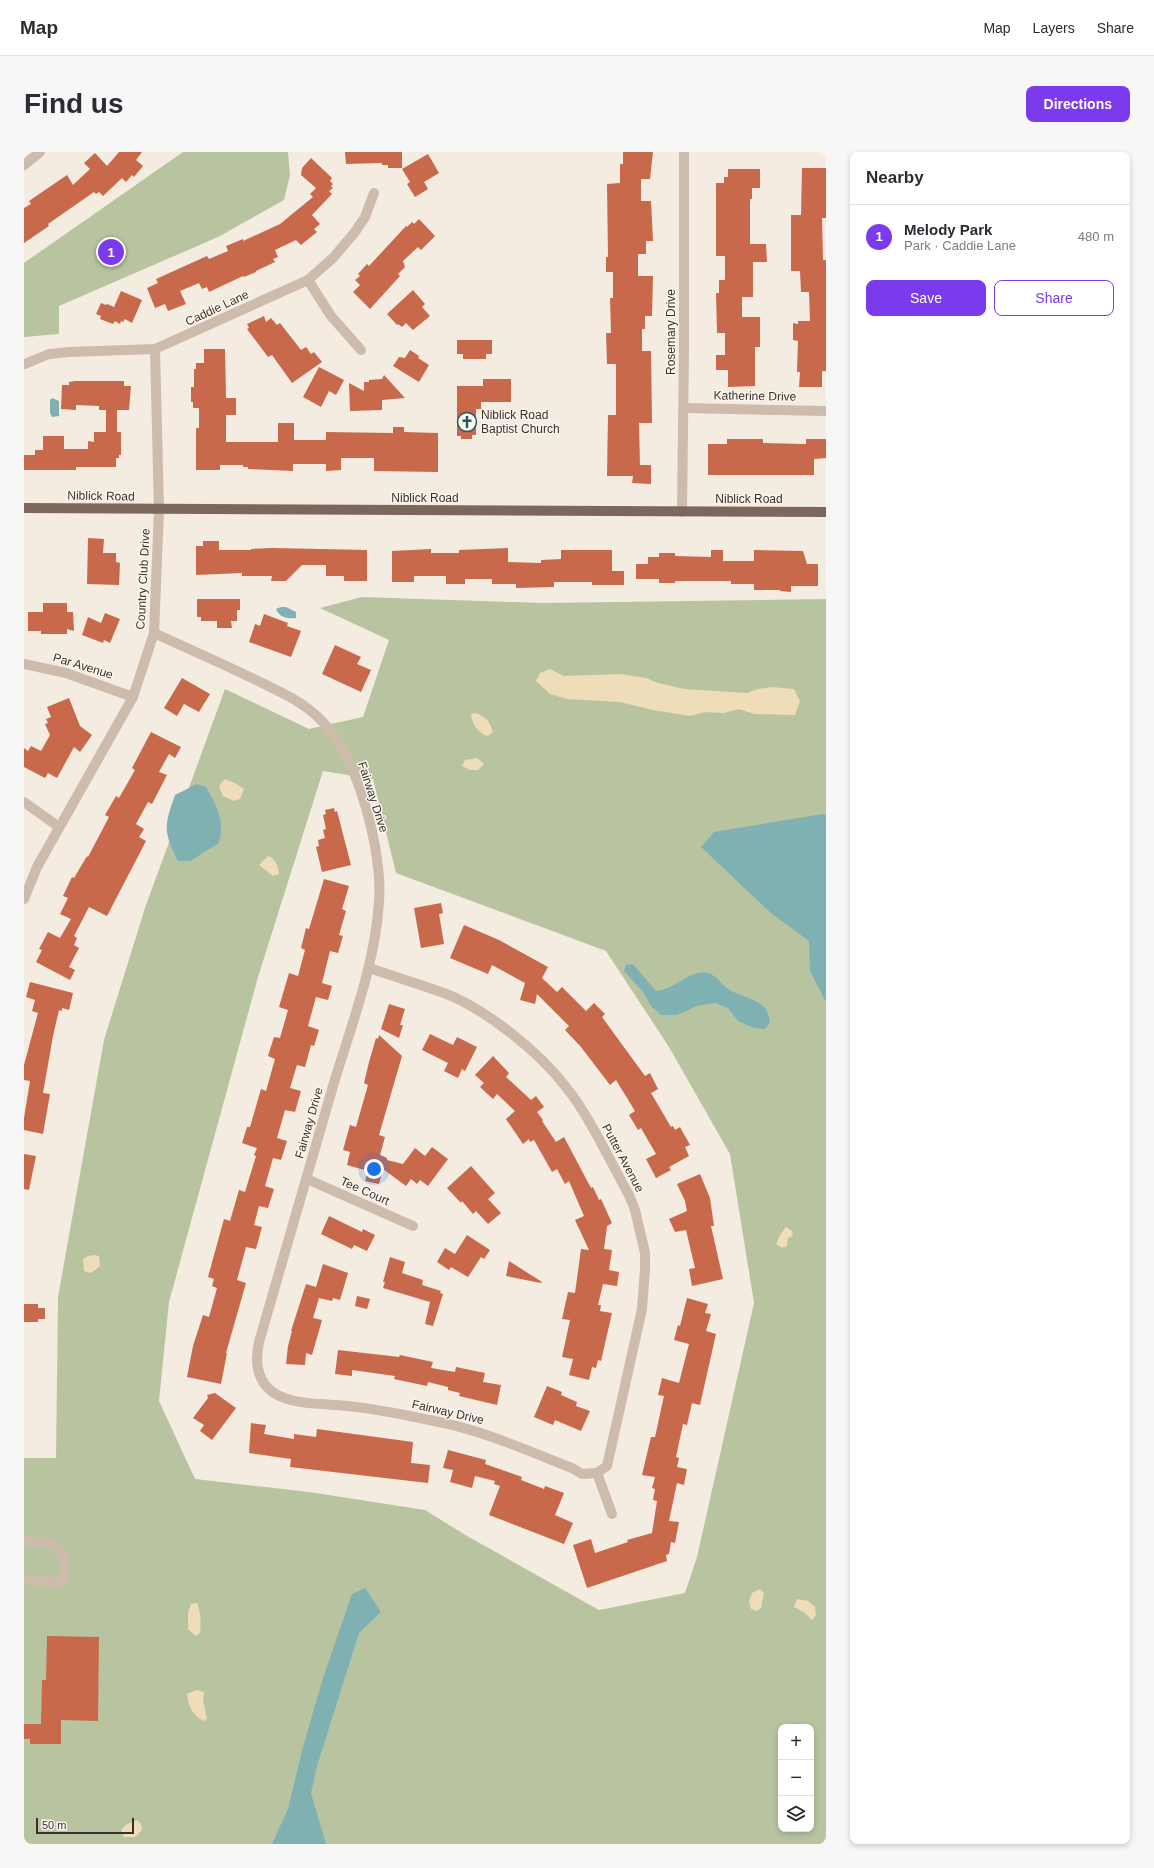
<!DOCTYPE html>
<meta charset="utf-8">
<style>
:root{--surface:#fff;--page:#f7f7f7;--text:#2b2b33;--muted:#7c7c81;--line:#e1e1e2;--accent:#7c3aed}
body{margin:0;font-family:Arial,sans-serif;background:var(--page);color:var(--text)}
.controls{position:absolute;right:12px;bottom:12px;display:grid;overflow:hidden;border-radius:8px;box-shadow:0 2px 6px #0003}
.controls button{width:36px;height:36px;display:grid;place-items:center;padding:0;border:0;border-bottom:1px solid var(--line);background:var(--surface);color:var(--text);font:20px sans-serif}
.scale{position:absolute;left:12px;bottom:10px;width:98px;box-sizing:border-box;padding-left:4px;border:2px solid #3b302b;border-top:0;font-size:11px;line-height:14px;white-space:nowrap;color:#3b302b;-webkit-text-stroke:3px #fbf5ee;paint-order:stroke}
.you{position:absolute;left:350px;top:1017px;width:14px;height:14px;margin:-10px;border:3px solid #fff;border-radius:50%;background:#1a73e8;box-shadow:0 0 0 6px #1a73e833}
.badge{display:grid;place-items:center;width:26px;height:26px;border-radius:50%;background:var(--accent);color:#fff;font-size:13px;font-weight:700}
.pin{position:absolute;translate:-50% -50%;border:2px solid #fff;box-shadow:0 1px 4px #0006}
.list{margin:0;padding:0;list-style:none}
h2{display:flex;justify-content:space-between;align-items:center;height:52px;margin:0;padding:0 16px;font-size:17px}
h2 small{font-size:13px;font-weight:400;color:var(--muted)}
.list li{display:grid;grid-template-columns:26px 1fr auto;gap:12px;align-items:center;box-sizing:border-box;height:64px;padding:0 16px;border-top:1px solid var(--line)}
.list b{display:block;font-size:15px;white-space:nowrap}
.list p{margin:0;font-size:13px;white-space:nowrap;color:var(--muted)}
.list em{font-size:13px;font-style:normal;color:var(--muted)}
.actions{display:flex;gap:8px;padding:12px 16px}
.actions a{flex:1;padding:9px 0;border:1px solid var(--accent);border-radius:8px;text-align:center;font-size:14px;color:var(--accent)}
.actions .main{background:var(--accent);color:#fff}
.icon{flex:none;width:22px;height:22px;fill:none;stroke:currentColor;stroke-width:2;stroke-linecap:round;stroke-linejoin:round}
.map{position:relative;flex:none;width:802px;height:1692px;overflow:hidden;border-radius:8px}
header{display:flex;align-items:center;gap:24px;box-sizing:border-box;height:56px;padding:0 20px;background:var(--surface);border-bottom:1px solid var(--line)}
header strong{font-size:19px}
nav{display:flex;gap:22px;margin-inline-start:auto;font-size:14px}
.intro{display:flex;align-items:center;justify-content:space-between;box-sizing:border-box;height:96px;padding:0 24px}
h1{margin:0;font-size:28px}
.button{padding:10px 18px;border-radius:8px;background:var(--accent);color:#fff;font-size:14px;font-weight:700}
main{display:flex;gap:24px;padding:0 24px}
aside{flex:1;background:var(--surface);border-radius:8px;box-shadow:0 2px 6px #0003}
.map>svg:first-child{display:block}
</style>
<header>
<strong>Map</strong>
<nav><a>Map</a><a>Layers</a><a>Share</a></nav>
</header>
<div class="intro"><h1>Find us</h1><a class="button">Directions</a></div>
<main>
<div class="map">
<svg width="802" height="1692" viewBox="0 0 802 1692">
<rect width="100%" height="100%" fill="#f4ebe1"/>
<g fill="#b8c4a0" fill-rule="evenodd">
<path d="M159,0H264L266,23L260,48L194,85L35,154V182L0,185V111Z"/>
<path d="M338,445L519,451L802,447V1692H0V1306H32L34,1145L80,888L121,756L201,537L285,577L339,565L365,488L296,456ZM299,619L349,627L372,721L582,799L645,895L706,1002L730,1151L673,1405L661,1441L575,1458L443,1384L401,1358L285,1340L171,1327L135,1249L145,1150L234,825ZM757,1575H787V1677H757Z"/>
</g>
<g fill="#efdcb8">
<path d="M526,517L540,524L596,522L622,526L634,531L660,537L723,541L734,537L747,535L770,537L776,549L771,563L730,562L715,557L700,561L681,560L666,564L629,558L596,550L543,547L526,542L512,529L516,521Z"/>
<path d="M450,561C461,563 466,570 469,580L464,584C455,582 448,572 447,563Z"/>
<path d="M453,606L460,612L454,618H446L438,614L441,608Z"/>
<path d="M201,627L213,632L220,637L216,647L210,649L199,644L195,634Z"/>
<path d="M244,704C252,707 254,714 255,722L249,724L235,713Z"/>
<path d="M762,1075L768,1079L769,1084L764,1086L763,1094L758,1096L752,1092L756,1083Z"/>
<path d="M70,1103L75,1104L76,1114L67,1121L60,1119L59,1107L64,1104Z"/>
<path d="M736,1437L740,1441L737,1456L733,1459L727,1457L725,1450L728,1441Z"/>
<path d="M773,1447L784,1449L791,1455L792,1463L788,1468L781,1461L770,1455Z"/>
<path d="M173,1451C177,1460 177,1472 176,1481L172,1484L164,1477V1460L167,1452Z"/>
<path d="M173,1538L180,1540L179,1548L183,1567L179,1569C168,1562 164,1554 163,1542Z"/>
<path d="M113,1668L117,1672L118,1678L111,1685H100L97,1678L102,1673Z"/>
</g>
<g fill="#7fb0b2">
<path d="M28,246L35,249V264L28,265L26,261V248Z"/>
<path d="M257,455H262L272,460V466C264,467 256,466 252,457Z"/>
<path d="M173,632L182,635C193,654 201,669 195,691L166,709H154C139,679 140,674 151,643Z"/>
<path d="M798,662L802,663V850L786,819L785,789L747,761L677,695L690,680Z"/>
<path d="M609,812L632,839C650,838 666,817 684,821C692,823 697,832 703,836C715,845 731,845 741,856C744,859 745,866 746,870L741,877L730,876L714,869L704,856L691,851L673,854L653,863H637L627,854L619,840L600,819L602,813Z"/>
<path d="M341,1436L357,1460L335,1481L293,1614L287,1641L302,1692H248L264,1657L279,1595L299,1526L328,1442Z"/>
</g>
<g fill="#c8694b">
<path d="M95,0H118L112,8L119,14L110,25L108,23L102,30L98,26L79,44L75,40L72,42L70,40L24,72L25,74L0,91V56L7,52L5,49L43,23L49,33L66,17L60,11L71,1L83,14Z"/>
<path d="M321,0H378V16H364V13H358V11L322,12Z"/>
<path d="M599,0H629L626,27H617V49H627L629,89H622V102H614V124H629L628,164H621V177H618V199H627L628,271H615L616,313H627V332L608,331L609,324H583L584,263H592V212H583L582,181H587L586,146H589V120H582V105H584L583,32L596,31V12H599Z"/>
<path d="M404,2L415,21L400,30L404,37L391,45L383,32L386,30L378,17Z"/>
<path d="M287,6L308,26L306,29L309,32L307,34L309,36L305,39L308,42L288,63L296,72L290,77L293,80L277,93L272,88L251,98L254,105L249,107L251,110L232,119V120L220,125L219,124L185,140L183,135L178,137L175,131L156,139L162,152L144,159L141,152L131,156L123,136L134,131L132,127L183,104L185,107L204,99L202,94L219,87V89L256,72L289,45L286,42L292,36L277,23L278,16Z"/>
<path d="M778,16H802V66H798L799,108H802V219H798V235H775L776,220H773L774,189L769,188V171L774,172V169H786L785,140H777L776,119H767V63H777Z"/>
<path d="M704,17H736V36H728V47H726V92H742L743,110H729V145H718V165H736V195H731V234L704,235V218H692V203H701V181H693L692,141H695V128H701V104H692V31H700V25H704Z"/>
<path d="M395,67L411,84L397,98L394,95L379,109L381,115L374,122L376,124L346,157L329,140L336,133L331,128L336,124L334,122L343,112L345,114L382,74L383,75L388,70L390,72Z"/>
<path d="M389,138L401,152L398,155L406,164L389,178L382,171L378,175L374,172L373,173L363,162Z"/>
<path d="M97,139L118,148L108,171L101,167L99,170L97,169L96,172L91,169L89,172L76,167L77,164L72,162L77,151L82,153L83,152L90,155Z"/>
<path d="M240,164L242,170L247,166L253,173L256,171L277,198L282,195L287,202L290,200L298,210L268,231L248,203L244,205L223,177L225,176L223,172Z"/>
<path d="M433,188H468V202H462V207H439V202H433Z"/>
<path d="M180,197H201L202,246H212V263H202V290H254V271H270V288H302V280L369,281V275H380V280L414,281V320L350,319V306H317V318L302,319V312H269V319L224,317V315H219V313H196V318H172V276H175V256H169V250H167V235H170V217H172V211H180Z"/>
<path d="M386,198L395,204L394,206L405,213L395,230L369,214L375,205L381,206Z"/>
<path d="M295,215L320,228L312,243L305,239L297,255L279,245Z"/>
<path d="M360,223L381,246L358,248V258L326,259L325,231L340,239V230H345V228L358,227Z"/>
<path d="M459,227H487V250H457V257H452V283H448V287H437V284H433V234H459Z"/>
<path d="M51,229H100V234H107L105,258H93V280H97V303H95V306H92V315H52V318H0V303H11V298H19V284H40V297H64V289L70,290V280H82V258H75V254L52,253V258L37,257L38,233H45V230Z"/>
<path d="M703,287H739V291L782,292V287H802V306L790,307V323H684V292H703Z"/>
<path d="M64,386L80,387L79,401H92V410L96,411L95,433L63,432Z"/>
<path d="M179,389H195V398H227V397L248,396L343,398V429H320V424H302V413H278L262,429H247L248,424H218V421L172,423V394H179Z"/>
<path d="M484,396V410L517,411V408L537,407V398H588V419H600V433H568V430H530V435L492,436V432H468V427H441V432H422V424H390V430H368V399L407,397V401H435V398Z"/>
<path d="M687,398H699V409H730V398L779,399L783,412H794V434H767V440L756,439V438H730V432H707V429H651V431H635V427H612V412H624V405H635V401H651V404L687,405Z"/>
<path d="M173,447H216V458H213V469H207L208,476H193V469H177V465H173Z"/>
<path d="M19,451H43V460H49L50,479L43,477V482H17V479H4V460H19Z"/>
<path d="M81,461L96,467L86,491L80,488L79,491L58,483L64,465L77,471Z"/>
<path d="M240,462L264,471L263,474L277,479L267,505L225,490L231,472L236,474Z"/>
<path d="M311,493L337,505L333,512L347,518L337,540L298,522Z"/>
<path d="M158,526L186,542L175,560L160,552L153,564L140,556Z"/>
<path d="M45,546L56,574L68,583L56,600L50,595L33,626L24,621L21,626L0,615V596L4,599L7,594L17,599L26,583L21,572L24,571L22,567L27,565L23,555Z"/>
<path d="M127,580L157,595L151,606L145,602L135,620L143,623L128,652L124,650L112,672L120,677L115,685L122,689L83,764L65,755L50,784L53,786L50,793L55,796L45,815L51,818L46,828L12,810L18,798L15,797L24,780L36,786L47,767L36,762L44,746L39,744L48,725L50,726L63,704L64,705L85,665L81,663L92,644L95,646L111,618L108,616Z"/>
<path d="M310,656L311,660L313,659L327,713L298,720L292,695L295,694L294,688L301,686L299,678L302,677L299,663L302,662L301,658Z"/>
<path d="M300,727L325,734L318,757L322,759L315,783L319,784L314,801L306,799L298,831L308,834L304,848L292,845L284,874L295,878L290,894L287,893L281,915L273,913L266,936L277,939L271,960L261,958L253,986L263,989L257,1008L249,1006L241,1034L250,1037L244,1056L235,1054L230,1073L238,1075L232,1097L222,1095L213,1128L222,1131L202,1201H203L197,1232L163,1225L169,1194L179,1163L185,1165L193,1136L188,1134L190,1127L184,1125L200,1067L206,1069L215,1038L221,1040L232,1004L230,1003L233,996L218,991L223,975H226L237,937L242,939L251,907L244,904L250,885L256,886L264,858L255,855L265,821L274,824L281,798L277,796L282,776L285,777Z"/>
<path d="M417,751L419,761L415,762L420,792L397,796L390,756Z"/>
<path d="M440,773L475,788L524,815L518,826L533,840L538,835L562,859L570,851L581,862L578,865L621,924L626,921L634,937L627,941L647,975L649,974L651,978L656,975L666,993L661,995L665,1004L645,1015L647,1018L632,1026L622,1007L632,1002L617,976L614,978L605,963L611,959L592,928L586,933L557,895L541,878L545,874L513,842L511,852L496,848L501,831L468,813L464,822L426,806Z"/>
<path d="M6,830L49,841L45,858L38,856V859L35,858L29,884L19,941L26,942L19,982L0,978V966L6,929L0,928V913L14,861L8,859L11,848L2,845Z"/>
<path d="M365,852L381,857L376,873H379L375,886L357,877Z"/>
<path d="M406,882L429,893L433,885L453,895L441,919L438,917L434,926L420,919L424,911L398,898Z"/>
<path d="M355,883L378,904L355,983L361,985L356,1003L363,1006V1008L379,1012L391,996L401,1004L408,995L424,1007L404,1034L396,1028L393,1032L387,1027L382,1034L359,1017L355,1032L341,1029L344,1019L323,1013L326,1000L319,998L326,973L332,975L344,933L340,931L345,910L352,886L354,887Z"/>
<path d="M469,904L485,921L482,925L507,948L512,944L520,955L513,960L519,968L518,969L532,990L540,985L567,1036L569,1035L575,1048L577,1047L588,1071L583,1074L580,1097L588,1098L585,1118L595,1120L593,1134L579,1132L574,1153H577L576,1159L588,1161L577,1209L574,1208L572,1216L568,1215L565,1228L545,1223L549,1207L538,1205L546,1168L538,1167L544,1140L551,1141L557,1097L565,1098L551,1068L560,1064L545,1029L541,1032L533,1017L528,1020L510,988L506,990L505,987L499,992L482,967L491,959L473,942L469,947L456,935L460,931L451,923Z"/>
<path d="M0,1002L12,1004L5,1038L0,1037Z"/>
<path d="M447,1014L471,1041L464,1047L477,1061L464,1072L452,1059L449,1062L438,1049L437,1051L423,1036Z"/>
<path d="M676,1022L686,1046L690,1074H687L699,1127L668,1134L665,1117L671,1116L662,1078L651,1080L645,1067L663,1059L661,1049L653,1032Z"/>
<path d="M305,1064L338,1080L339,1077L351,1083L343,1099L330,1093L328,1097L297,1082Z"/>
<path d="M443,1083L466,1098L460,1107L457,1105L444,1125L427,1115L425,1118L413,1110L421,1096L431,1102Z"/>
<path d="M366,1105L381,1110L378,1121L399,1128L398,1133L417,1139L416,1141L419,1142L409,1174L401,1172L406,1150L359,1136L361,1130H359Z"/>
<path d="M485,1109L518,1130L517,1131L482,1124Z"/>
<path d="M299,1112L324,1121L316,1148L309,1146L308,1149L295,1146L289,1166L298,1168L288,1203L282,1201L281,1213L262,1212L264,1194L268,1179H267L282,1132L292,1135Z"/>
<path d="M333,1144L346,1147L343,1157L331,1154Z"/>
<path d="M663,1146L684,1152L681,1161L687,1162L682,1179L692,1182L676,1253L668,1251L663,1273L659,1272L652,1305L655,1306L653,1315L663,1317L660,1333L653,1331L645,1369L655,1370L651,1391L647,1390L645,1402L642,1403L643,1409L563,1436L549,1393L567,1387L571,1401L604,1390L603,1388L628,1381L633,1349L629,1348L631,1337L628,1336L631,1325L618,1323L627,1285H631L640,1244L634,1243L638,1226L655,1231L665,1192L650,1188L654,1173L656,1174Z"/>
<path d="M0,1152H14V1156H21V1167H14V1170H0Z"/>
<path d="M314,1198L375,1205L376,1203L409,1210L407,1216L431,1220L432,1215L461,1221L459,1230L477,1233L473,1253L435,1244L436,1241L424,1238V1235L404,1230L403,1234L370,1227L371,1224L328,1218V1224L311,1222Z"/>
<path d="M523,1234L538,1240L537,1243L553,1250L552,1254L566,1259L557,1279L531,1268L529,1273L510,1265Z"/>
<path d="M191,1241L212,1256L188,1288L176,1279L180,1273L169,1266L184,1246L183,1243Z"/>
<path d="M227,1271L242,1273L240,1282L270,1287V1282L292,1285L293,1277L389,1290L387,1311L406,1313L404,1331L266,1315L267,1307L225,1301Z"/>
<path d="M424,1298L462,1308L461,1312L498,1325L497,1328L520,1337L521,1334L540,1341L531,1363L549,1371L540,1392L465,1363L476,1334L470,1332L471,1329L451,1324L448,1336L426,1330L429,1318L419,1316Z"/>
<path d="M23,1484L75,1485L74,1569L37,1568V1592H6V1587H0V1572H17L18,1528H22Z"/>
</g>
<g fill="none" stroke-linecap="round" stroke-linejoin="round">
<g stroke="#cdbbac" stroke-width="10">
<path d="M0,13L16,0"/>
<path d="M284,128L307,164L337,198"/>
<path d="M1,212L25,202L45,200L131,197L284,128L309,106L331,80L341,65L350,41"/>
<path d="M660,256L802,259"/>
<path d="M658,360L660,196V0"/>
<path d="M130,481C163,496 197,511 230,527C254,539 279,549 298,569C334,605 359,700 355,750C351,813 327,874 309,934C284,1019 260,1105 235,1190C231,1209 232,1229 250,1241C271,1254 301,1251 324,1254C353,1257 382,1263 410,1269C458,1278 502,1298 548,1316L558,1322L573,1321"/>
<path d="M0,512L42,521L109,545"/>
<path d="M0,650L35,675"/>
<path d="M0,747L13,715L109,545L130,481L135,358L131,197"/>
<path d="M345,816C369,824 395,832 420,841C462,857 514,899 542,935C566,965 586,1009 605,1043L611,1058L621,1101V1117L618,1157L583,1314L573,1321"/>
<path d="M283,1027L389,1074"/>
<path d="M573,1321L588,1362"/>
<path d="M0,1389L28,1391L41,1405L39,1431L0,1428"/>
</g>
<path stroke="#7d675c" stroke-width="10" d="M0,356L802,360"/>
</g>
<defs>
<g id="church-ring" transform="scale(1)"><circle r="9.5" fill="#fbf5ee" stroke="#1f5a5e" stroke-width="1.5"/><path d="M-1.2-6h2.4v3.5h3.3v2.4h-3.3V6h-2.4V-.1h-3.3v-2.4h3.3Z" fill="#1f5a5e"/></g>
</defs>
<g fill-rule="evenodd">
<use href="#church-ring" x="443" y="270"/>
</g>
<g text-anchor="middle" stroke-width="3" stroke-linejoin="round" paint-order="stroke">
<g font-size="12" fill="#3b302b" stroke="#fbf5ee">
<text transform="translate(193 156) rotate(-25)" y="4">Caddie Lane</text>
<text transform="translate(647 180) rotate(-90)" y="4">Rosemary Drive</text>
<text transform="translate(731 244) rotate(1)" y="4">Katherine Drive</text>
<text transform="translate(77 344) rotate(1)" y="4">Niblick Road</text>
<text x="401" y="350">Niblick Road</text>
<text x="725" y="351">Niblick Road</text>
<text transform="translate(119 427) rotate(-87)" y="4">Country Club Drive</text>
<text transform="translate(59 514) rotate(17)" y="4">Par Avenue</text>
<text transform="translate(349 645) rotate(72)" y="4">Fairway Drive</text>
<text transform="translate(285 971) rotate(-74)" y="4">Fairway Drive</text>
<text transform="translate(599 1006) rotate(62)" y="4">Putter Avenue</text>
<text transform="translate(341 1039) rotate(24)" y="4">Tee Court</text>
<text transform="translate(424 1260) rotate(13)" y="4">Fairway Drive</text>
</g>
<g font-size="12" fill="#3b302b" stroke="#fbf5ee" text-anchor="start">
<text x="457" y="267">Niblick Road<tspan x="457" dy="14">Baptist Church</tspan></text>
</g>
</g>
</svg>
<div class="controls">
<button>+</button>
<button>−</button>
<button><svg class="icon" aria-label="layers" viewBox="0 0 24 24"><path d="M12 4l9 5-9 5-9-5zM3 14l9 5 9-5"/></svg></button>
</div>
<div class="scale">50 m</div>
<div class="you"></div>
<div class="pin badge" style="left:87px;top:100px">1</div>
</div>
<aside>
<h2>Nearby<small></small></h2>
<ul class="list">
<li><span class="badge">1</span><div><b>Melody Park</b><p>Park · Caddie Lane</p></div><em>480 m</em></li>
</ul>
<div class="actions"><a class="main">Save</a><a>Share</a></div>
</aside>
</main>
